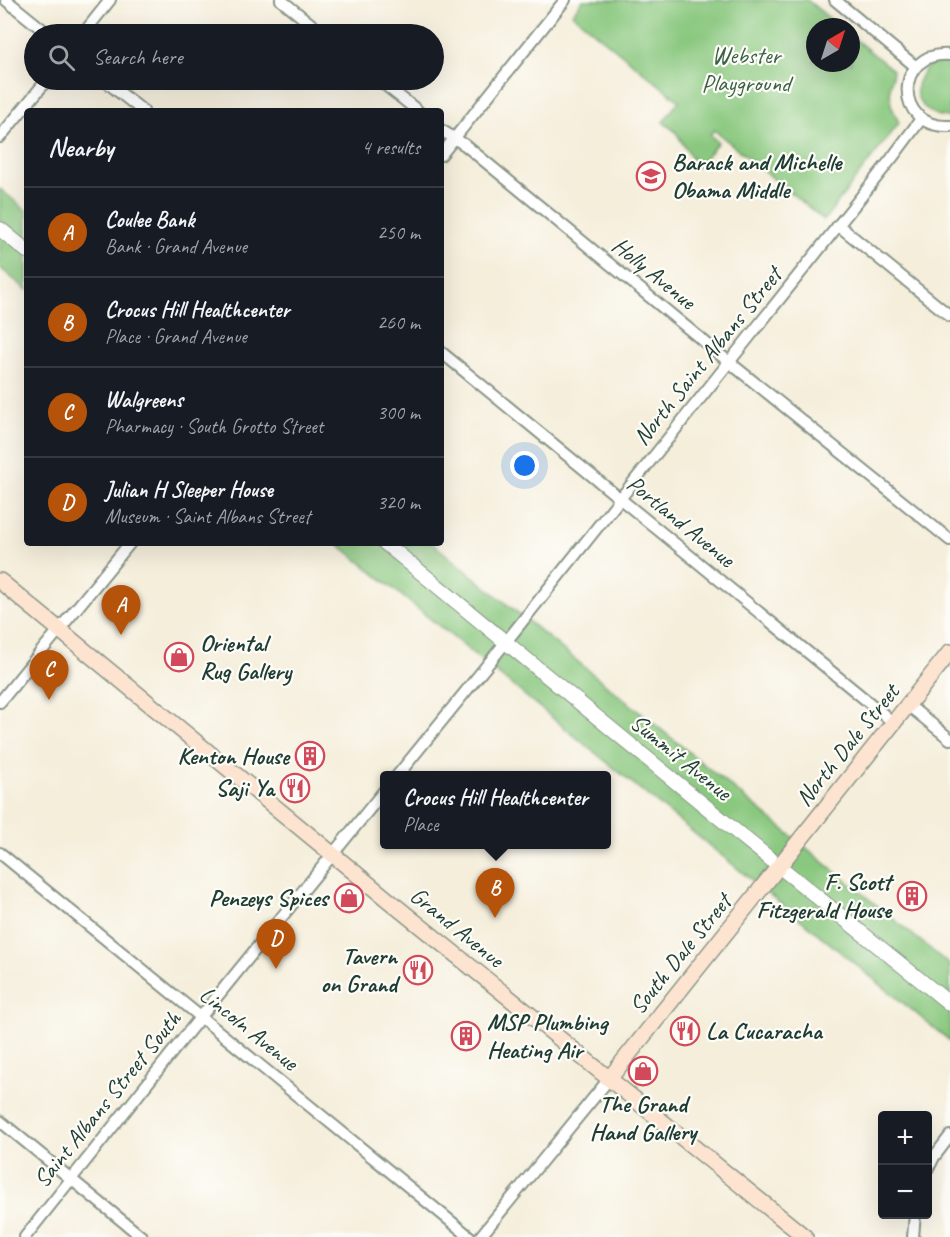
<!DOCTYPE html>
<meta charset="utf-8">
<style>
:root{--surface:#171b24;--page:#20242c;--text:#f1f3f6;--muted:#9ea1a6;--line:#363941;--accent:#b45309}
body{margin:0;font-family:Caveat,sans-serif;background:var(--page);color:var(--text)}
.controls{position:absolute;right:18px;bottom:18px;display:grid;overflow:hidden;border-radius:6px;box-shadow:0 6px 24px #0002}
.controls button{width:54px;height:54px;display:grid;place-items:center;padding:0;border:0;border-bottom:2px solid var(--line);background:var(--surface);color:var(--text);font:30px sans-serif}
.compass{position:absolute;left:806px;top:18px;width:54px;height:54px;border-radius:50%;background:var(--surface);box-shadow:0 6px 24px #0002;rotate:39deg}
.you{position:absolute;left:525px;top:466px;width:21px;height:21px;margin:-15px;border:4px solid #fff;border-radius:50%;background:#1a73e8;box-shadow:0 0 0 9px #1a73e833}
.badge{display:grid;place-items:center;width:39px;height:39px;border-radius:50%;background:var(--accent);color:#fff;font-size:20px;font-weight:700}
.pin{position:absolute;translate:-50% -50px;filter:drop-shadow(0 2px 3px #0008)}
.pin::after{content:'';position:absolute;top:32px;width:21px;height:18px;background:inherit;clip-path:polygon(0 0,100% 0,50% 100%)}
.popup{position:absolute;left:380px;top:771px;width:231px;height:78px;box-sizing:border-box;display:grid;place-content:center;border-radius:6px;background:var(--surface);filter:drop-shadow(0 2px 4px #0005);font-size:20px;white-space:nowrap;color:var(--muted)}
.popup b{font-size:22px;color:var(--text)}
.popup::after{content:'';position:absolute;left:50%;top:100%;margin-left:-12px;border:12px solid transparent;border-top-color:var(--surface)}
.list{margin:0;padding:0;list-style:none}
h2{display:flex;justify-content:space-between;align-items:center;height:78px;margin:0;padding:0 24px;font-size:26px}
h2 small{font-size:20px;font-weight:400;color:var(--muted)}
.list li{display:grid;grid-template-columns:39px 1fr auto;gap:18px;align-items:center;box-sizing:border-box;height:90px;padding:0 24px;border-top:2px solid var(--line)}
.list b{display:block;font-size:22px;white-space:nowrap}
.list p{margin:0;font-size:20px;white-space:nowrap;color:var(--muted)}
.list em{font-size:20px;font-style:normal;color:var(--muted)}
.icon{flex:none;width:33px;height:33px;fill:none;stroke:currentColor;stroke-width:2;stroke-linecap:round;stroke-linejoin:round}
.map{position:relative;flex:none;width:950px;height:1237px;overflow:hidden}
.search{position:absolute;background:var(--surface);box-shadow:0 6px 24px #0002;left:24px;top:24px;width:420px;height:66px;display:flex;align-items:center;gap:15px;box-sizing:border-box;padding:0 21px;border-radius:33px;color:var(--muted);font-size:22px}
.panel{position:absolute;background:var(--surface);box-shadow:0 6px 24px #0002;left:24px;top:108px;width:420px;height:438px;border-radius:6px}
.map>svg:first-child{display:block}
</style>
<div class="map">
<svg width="950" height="1237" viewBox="0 0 950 1237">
<rect width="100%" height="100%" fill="#fdfcf7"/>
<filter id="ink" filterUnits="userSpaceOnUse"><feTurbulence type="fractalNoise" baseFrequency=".0167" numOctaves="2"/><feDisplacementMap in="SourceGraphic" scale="12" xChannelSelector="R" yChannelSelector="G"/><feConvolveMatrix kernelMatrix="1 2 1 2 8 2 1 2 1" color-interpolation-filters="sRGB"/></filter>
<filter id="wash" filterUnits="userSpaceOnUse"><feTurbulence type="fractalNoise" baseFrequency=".008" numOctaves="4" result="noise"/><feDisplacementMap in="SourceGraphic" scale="24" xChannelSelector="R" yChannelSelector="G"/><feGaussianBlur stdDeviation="1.35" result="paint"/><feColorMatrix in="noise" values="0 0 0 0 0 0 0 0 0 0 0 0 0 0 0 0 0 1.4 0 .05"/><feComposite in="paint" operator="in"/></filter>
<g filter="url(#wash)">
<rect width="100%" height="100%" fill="#f5eedb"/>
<g fill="#8ac87f" stroke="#54825a" stroke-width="1.5">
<path d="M583,0H807L840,27H815V63H851V36L893,70L890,89L891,105L899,123L824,220L714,130L710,135L718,142L698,167L695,164L676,132L663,122L679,101L572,14Z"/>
<path d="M938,62H950V116L949,117C928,117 909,99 920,78C922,73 925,69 929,66C932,64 935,63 938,62Z"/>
<path d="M0,189L27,211V290L0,268Z"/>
<path d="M337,543H432L950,965V1041Z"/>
</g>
</g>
<g filter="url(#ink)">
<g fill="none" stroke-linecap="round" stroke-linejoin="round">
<g stroke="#8a9688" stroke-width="14">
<g id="minor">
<path d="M6,0L48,34"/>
<path d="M281,0L323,34"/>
<path d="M835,0L915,66"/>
<path d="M83,34L110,0"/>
<path d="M950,55C894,50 893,129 950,126"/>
<path d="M104,80L143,111"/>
<path d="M379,80L418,111"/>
<path d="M441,130L465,145L510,182L729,362L950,540"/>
<path d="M0,137L47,80"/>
<path d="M441,155L565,0"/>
<path d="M838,225L950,316"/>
<path d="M441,352L894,723"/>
<path d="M0,702L130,543"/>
<path d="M908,705L950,739"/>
<path d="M397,776L501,648L892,158L921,119"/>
<path d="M0,853L470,1237"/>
<path d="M0,1121L142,1237"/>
<path d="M928,1169L934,1157L950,1136"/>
<path d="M25,1237L190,1030L384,791"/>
<path d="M480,1237L609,1079"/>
<path d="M913,1237L915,1214"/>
</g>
</g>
<g stroke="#8a9688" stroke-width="16">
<g id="tertiary">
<path d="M0,229L27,251"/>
<path d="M385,543L738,833L950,1004"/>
</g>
</g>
<g stroke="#8a9688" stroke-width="18">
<g id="secondary">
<path d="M0,581L393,904L805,1237"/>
<path d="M609,1079L950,652"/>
</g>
</g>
<use href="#minor" stroke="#fff" stroke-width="10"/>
<use href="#tertiary" stroke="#fff" stroke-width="14"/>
<use href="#secondary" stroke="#fde4d1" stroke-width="15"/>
</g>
</g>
<defs>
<g id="school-ring" transform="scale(1.5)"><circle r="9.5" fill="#fdfcf7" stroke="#d1495b" stroke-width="1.5"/><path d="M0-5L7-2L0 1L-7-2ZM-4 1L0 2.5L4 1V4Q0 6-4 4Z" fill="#d1495b"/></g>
<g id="shop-ring" transform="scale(1.5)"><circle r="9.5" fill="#fdfcf7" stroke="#d1495b" stroke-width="1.5"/><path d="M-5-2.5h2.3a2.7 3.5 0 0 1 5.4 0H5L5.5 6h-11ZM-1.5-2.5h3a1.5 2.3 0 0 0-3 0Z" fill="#d1495b"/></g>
<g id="building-ring" transform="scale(1.5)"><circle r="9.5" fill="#fdfcf7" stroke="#d1495b" stroke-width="1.5"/><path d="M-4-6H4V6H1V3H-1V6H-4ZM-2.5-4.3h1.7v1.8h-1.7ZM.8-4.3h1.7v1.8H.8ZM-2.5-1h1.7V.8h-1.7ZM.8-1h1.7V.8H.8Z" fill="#d1495b"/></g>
<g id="restaurant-ring" transform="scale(1.5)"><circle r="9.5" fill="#fdfcf7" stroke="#d1495b" stroke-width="1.5"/><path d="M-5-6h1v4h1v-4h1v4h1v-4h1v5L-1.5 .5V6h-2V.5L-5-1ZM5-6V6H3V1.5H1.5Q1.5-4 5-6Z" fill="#d1495b"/></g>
</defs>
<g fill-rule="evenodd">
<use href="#school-ring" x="651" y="176"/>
<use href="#shop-ring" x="179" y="657"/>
<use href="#building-ring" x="310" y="756"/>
<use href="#restaurant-ring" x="295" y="788"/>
<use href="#building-ring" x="912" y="896"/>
<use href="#shop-ring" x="349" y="898"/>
<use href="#restaurant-ring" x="418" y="970"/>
<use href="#restaurant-ring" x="685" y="1031"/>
<use href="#building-ring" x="466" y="1036"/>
<use href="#shop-ring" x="643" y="1071"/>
</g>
<g text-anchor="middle" stroke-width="4.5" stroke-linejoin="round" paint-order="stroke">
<g font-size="24" fill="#3a6047" stroke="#fdfcf7">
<text x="746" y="63">Webster<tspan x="746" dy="28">Playground</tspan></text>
</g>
<g font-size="24" font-weight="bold" fill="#1f3d34" stroke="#fdfcf7" text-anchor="end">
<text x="672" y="170" text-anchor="start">Barack and Michelle<tspan x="672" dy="28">Obama Middle</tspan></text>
<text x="200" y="651" text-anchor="start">Oriental<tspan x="200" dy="28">Rug Gallery</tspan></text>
<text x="289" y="764">Kenton House</text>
<text x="274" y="796">Saji Ya</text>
<text x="891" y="890">F. Scott<tspan x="891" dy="28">Fitzgerald House</tspan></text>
<text x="328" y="906">Penzeys Spices</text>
<text x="397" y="964">Tavern<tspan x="397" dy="28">on Grand</tspan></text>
<text x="487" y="1030" text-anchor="start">MSP Plumbing<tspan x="487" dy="28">Heating Air</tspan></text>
<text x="706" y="1039" text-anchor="start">La Cucaracha</text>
<text x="643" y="1112" text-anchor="middle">The Grand<tspan x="643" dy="28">Hand Gallery</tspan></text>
</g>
<g font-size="24" fill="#1f3d34" stroke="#fdfcf7">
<text transform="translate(654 273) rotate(39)" y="8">Holly Avenue</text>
<text transform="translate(707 356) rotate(-51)" y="8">North Saint Albans Street</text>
<text transform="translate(681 521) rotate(39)" y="8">Portland Avenue</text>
<text transform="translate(847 745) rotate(-51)" y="8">North Dale Street</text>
<text transform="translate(681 757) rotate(39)" y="8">Summit Avenue</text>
<text transform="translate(457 927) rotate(39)" y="8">Grand Avenue</text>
<text transform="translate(680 954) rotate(-51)" y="8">South Dale Street</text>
<text transform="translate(249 1028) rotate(39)" y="8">Lincoln Avenue</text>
<text transform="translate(107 1099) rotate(-51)" y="8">Saint Albans Street South</text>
</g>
</g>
</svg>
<div class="controls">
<button>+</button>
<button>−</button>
</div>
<svg class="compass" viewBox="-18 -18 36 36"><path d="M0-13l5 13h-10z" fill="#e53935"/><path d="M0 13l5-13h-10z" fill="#9ea1a6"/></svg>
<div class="you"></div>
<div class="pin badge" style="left:121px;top:635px">A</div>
<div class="pin badge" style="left:495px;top:918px">B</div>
<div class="popup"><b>Crocus Hill Healthcenter</b>Place</div>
<div class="pin badge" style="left:49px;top:700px">C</div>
<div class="pin badge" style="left:276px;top:969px">D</div>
<div class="search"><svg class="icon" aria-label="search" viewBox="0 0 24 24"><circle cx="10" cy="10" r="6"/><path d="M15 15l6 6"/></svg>Search here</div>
<section class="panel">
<h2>Nearby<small>4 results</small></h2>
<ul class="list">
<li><span class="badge">A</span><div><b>Coulee Bank</b><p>Bank · Grand Avenue</p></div><em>250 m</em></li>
<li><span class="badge">B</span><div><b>Crocus Hill Healthcenter</b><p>Place · Grand Avenue</p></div><em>260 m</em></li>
<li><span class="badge">C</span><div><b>Walgreens</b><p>Pharmacy · South Grotto Street</p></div><em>300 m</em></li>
<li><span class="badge">D</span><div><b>Julian H Sleeper House</b><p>Museum · Saint Albans Street</p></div><em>320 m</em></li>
</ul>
</section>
</div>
